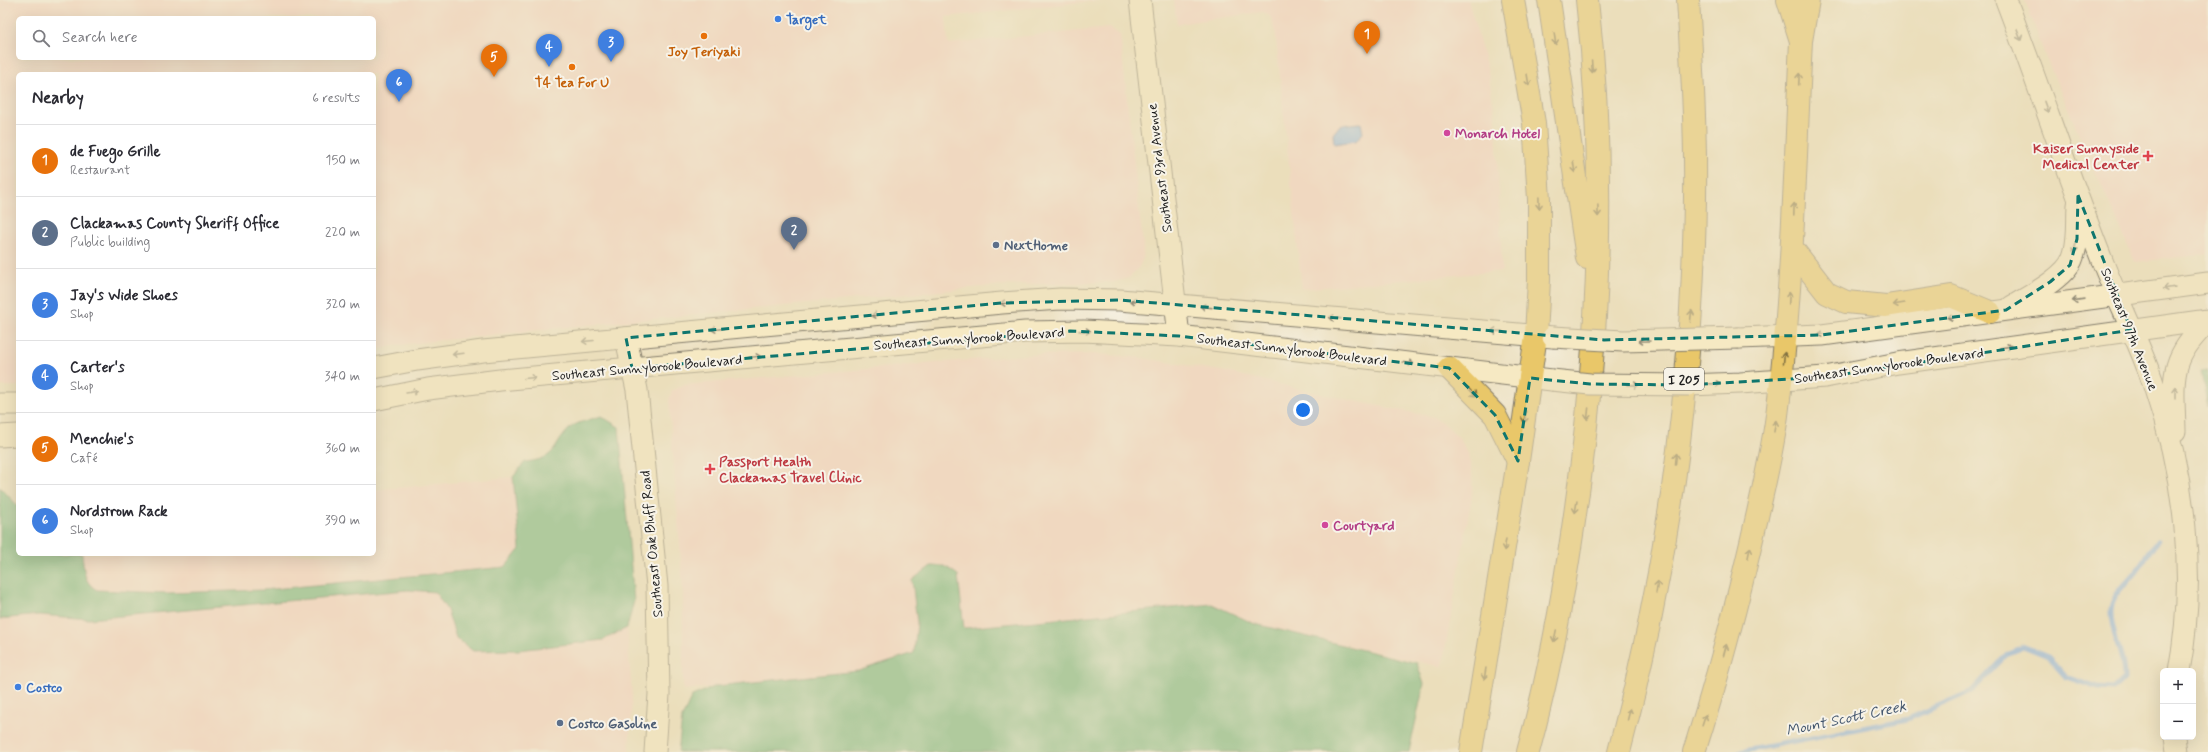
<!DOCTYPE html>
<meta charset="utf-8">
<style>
:root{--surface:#fff;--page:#f2f2f3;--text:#2b2b33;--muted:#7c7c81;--line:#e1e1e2;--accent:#1f6fb2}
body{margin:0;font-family:Mynerve,sans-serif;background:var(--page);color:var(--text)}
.controls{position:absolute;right:12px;bottom:12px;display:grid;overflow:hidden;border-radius:6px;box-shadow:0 4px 16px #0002}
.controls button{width:36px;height:36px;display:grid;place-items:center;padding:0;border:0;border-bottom:1px solid var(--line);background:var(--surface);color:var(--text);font:20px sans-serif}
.you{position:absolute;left:1303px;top:410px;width:14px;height:14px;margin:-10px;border:3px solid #fff;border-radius:50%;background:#1a73e8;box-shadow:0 0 0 6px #1a73e833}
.badge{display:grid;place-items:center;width:26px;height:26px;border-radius:50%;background:var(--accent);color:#fff;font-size:13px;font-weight:700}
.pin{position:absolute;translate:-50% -33px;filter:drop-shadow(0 1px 2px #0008)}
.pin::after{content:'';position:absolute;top:21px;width:14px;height:12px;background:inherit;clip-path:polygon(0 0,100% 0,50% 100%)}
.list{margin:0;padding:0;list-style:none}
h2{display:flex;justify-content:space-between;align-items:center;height:52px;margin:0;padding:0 16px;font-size:17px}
h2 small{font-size:13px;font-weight:400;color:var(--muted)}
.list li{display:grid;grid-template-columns:26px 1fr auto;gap:12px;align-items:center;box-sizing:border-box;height:72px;padding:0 16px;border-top:1px solid var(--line)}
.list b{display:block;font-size:15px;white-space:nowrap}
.list p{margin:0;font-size:13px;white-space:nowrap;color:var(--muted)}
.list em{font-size:13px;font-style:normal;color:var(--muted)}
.icon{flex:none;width:22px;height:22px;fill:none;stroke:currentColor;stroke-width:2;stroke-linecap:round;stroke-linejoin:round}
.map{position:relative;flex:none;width:2208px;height:752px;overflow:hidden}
.search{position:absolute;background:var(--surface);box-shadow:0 4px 16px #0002;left:16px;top:16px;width:360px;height:44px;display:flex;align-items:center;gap:10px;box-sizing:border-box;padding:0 14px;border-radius:6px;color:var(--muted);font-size:15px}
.panel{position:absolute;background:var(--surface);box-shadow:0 4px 16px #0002;left:16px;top:72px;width:360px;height:484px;border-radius:6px}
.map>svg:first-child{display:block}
</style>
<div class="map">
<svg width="2208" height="752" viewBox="0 0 2208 752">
<rect width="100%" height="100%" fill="#f7f3e8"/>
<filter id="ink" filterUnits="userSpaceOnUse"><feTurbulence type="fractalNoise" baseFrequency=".025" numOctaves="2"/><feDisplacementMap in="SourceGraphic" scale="8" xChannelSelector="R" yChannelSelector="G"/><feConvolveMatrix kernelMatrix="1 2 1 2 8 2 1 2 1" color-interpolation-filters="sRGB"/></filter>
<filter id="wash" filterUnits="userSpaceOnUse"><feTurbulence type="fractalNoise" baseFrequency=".012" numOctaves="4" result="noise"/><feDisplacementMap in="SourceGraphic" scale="16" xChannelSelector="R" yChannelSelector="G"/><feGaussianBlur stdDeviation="0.9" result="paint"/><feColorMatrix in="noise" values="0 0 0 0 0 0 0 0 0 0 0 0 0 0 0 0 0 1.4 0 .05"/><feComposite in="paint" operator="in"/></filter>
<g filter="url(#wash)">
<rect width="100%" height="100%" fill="#ebdebb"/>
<g fill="#f6d1c5" fill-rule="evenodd">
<path d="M0,0H1102L946,17L948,44L1110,28L1120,35L1143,245V258L1139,267L1129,278L1113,282L1002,285L576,326L397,345L374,350V74H18V386H0ZM18,18H374V58H18Z"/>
<path d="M1174,0H1468L1488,71L1496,123L1502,271L1302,289L1275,29L1270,16L1262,12L1177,24Z"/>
<path d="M2025,0H2208V254L2135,262L2046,58Z"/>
<path d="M1098,354L1142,358L1227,372L1329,396L1434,417L1447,426L1460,439L1469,455L1472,474V495L1442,667L1255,624L1212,604L963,628L958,575L945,566H931L912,580L917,623L914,653L858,671L683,690V588L669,400L672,391L684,385L958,361L1030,355Z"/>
<path d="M513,477L520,549L505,567L262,590L167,593L97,590L90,586L85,578L82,554H374V490Z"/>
<path d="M408,590L435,592L447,610L456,638L473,651L519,650L603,640L627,628L632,696L629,752H0V619L39,615L89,619Z"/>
</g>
<g fill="#67b178" stroke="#42664a">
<path d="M2208,370V408L2201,371Z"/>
<path d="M601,416L619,427L634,601L627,628L603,640L519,650L473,651L456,638L447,610L435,592L408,590L89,619L39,615L0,619V487L18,506V554H82C84,569 83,582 97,590L167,593L262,590L505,567L520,549L513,477L525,462C559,458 550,448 570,428C576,422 593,419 601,416Z"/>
<path d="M931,566H945L958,575L964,628L1212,604L1255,624L1417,663L1424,684L1409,752H678L682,718L692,696L716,686L858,671L914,653L917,623L912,580Z"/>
</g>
<path fill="#7babe6" stroke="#4c6481" d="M1361,123L1363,133L1356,141L1334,144L1333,134L1340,125Z"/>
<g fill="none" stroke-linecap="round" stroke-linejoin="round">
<path stroke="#7babe6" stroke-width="5" d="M1739,752L1908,719L1972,691L2008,653L2023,647L2048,657L2066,677L2098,688L2113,689L2124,678C2124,653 2111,635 2111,612C2110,595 2129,582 2138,569C2145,560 2151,550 2157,541"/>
</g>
</g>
<g filter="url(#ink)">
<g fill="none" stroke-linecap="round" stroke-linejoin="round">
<g stroke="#847d6c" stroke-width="23">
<g id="secondary">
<path d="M1140,0L1179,336"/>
<path d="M2006,0C2040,89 2070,180 2105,268C2121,308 2141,346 2154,386C2185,476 2197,577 2179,671"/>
<path d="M2011,307C2029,296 2067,277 2073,257C2079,241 2077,222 2078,205"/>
<path d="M626,338L637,390L657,586L659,694L655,752"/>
<path d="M1739,338L1822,335L2208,283"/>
<path d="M374,368L417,360L483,351L1002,303L1060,299L1120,300L1553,337"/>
<path d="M1689,385L1740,383L1825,377L1898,363L2208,320"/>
<path d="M374,400L428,389L500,380L1025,332L1084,331L1179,336L1552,380"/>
<path d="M0,404H18"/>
<path d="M2175,431C2174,380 2167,360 2208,322"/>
<path d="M0,436L18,435"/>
<path d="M2175,737L2177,752"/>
</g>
</g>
<g stroke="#847d6c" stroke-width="24">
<g id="highway">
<path d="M1549,0L1587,258"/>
<path d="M1788,0L1800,38"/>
<path d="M1792,248L1827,293L1846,302L1886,306L1951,296L1990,312"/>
<path d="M1449,368L1495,415L1518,461"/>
<path d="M1471,752L1518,461L1536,335L1539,280V199L1534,123L1513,0"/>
<path d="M1528,752C1548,679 1562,604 1573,528C1599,354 1607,175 1587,0"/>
<path d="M1619,752C1667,572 1693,384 1695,198C1696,132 1692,66 1688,0"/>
<path d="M1694,752C1719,674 1739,597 1757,517C1765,481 1774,444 1778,407C1793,285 1795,163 1801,41L1808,0"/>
</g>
</g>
<use href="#secondary" stroke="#f6e9c3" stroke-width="21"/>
<use href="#highway" stroke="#e9c769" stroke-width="22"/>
<g stroke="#847d6c" stroke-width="23" stroke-linecap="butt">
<g id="secondary-bridge">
<path d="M1553,337L1623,341L1739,338"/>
<path d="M1552,380L1590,384L1689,385"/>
</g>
</g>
<use href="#secondary-bridge" stroke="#f6e9c3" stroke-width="21"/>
</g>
<defs><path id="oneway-shaft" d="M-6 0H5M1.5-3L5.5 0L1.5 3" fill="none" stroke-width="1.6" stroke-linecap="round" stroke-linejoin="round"/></defs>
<g stroke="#948d78">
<use href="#oneway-shaft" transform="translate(2019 35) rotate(69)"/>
<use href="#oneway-shaft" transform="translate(2046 107) rotate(70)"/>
<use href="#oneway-shaft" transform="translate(2075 247) rotate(100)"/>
<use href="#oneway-shaft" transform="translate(2169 288) rotate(172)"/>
<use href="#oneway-shaft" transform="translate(2078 300) rotate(172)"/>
<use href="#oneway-shaft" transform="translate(1136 301) rotate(-176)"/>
<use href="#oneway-shaft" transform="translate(1006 303) rotate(176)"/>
<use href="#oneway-shaft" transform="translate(1206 307) rotate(-174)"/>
<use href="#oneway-shaft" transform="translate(877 315) rotate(175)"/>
<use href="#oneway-shaft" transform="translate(1953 317) rotate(172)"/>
<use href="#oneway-shaft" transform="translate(1335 318) rotate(-175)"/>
<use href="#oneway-shaft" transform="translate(717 329) rotate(175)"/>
<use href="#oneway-shaft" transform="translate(1085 331) rotate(1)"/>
<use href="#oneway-shaft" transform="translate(1497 331) rotate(-177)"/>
<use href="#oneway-shaft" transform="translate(1824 334) rotate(174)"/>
<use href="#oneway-shaft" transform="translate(588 341) rotate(175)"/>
<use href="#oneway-shaft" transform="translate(1644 341) rotate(-180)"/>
<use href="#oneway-shaft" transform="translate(2006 347) rotate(-8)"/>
<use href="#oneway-shaft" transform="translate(458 354) rotate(173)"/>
<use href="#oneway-shaft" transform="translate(755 357) rotate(-5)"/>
<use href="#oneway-shaft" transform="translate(1408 363) rotate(7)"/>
<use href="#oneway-shaft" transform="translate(530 378) rotate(-5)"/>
<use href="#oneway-shaft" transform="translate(1715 384) rotate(-1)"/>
<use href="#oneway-shaft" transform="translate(1633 385) rotate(1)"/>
<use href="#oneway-shaft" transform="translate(412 392) rotate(-9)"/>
<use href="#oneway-shaft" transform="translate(2175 393) rotate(-90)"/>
</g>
<g stroke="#827242">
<use href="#oneway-shaft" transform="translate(1555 39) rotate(82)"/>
<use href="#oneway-shaft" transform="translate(1592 67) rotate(86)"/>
<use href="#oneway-shaft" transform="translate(1799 79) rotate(-87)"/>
<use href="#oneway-shaft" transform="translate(1528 80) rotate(81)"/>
<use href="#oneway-shaft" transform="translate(1574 167) rotate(82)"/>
<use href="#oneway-shaft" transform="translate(1539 203) rotate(89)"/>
<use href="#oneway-shaft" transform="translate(1794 209) rotate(-88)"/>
<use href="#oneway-shaft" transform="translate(1598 211) rotate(89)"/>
<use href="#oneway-shaft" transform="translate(1789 298) rotate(-87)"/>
<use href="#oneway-shaft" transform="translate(1899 304) rotate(171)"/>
<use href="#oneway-shaft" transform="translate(1691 316) rotate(-84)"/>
<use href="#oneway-shaft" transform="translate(1784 358) rotate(-85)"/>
<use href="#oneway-shaft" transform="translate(1472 392) rotate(46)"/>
<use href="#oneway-shaft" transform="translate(1588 414) rotate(96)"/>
<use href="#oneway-shaft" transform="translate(1525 417) rotate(98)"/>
<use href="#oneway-shaft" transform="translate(1775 426) rotate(-80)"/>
<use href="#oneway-shaft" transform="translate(1676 459) rotate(-84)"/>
<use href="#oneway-shaft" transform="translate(1576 507) rotate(99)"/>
<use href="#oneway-shaft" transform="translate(1505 545) rotate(99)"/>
<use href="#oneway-shaft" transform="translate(1749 553) rotate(-78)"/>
<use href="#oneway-shaft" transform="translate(1657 587) rotate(-81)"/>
<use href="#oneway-shaft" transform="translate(1555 636) rotate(102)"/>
<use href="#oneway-shaft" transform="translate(1725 650) rotate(-75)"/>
<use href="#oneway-shaft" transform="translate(1485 674) rotate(99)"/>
<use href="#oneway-shaft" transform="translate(1629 714) rotate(-76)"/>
<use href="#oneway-shaft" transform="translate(1704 720) rotate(-72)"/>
</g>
</g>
<path d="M0 0H2208V752H0ZM2078,195L2131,330L1825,377L1686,385L1590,384L1530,378L1518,461L1495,415L1449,368L1179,336L1070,331L632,368L626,338L1002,303L1120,300L1604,340L1822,335L2006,310L2050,282L2070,265L2077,239Z" fill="#ebdebb" fill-opacity=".55" fill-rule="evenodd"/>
<path fill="none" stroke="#0f766e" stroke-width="3" stroke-dasharray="8 5" stroke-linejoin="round" d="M2078,195L2131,330L1825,377L1686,385L1590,384L1530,378L1518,461L1495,415L1449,368L1179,336L1070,331L632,368L626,338L1002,303L1120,300L1604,340L1822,335L2006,310L2050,282L2070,265L2077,239Z"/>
<g fill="#3f7fe0" stroke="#f7f3e8" stroke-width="1.5">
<circle cx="778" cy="19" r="4"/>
<circle cx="18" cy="687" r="4"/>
</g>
<g fill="#e8710a" stroke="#f7f3e8" stroke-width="1.5">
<circle cx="704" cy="36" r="4"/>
<circle cx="572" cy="67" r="4"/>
</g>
<g fill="#d1479c" stroke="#f7f3e8" stroke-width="1.5">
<circle cx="1447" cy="133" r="4"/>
<circle cx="1325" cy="525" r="4"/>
</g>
<g fill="#e0444e" stroke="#f7f3e8" stroke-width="1.5">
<path d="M2146 150h4v4h4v4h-4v4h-4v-4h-4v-4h4z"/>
<path d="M708 463h4v4h4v4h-4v4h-4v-4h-4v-4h4z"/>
</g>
<g fill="#5c6f8a" stroke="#f7f3e8" stroke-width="1.5">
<circle cx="996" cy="245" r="4"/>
<circle cx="560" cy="723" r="4"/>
</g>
<g text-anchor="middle" stroke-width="4" stroke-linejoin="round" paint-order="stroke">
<rect fill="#f7f3e8" stroke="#5e5c59" stroke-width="1" x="1664" y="368" width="40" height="22" rx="3"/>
<g font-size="13" font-weight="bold" fill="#1c1c1c">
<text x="1684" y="384">I 205</text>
</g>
<g font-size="14" font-weight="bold" fill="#366cbe" stroke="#f7f3e8" text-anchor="start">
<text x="786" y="24">Target</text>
<text x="26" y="692">Costco</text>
</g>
<g font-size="14" font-weight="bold" fill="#c56008" stroke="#f7f3e8">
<text x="704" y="56">Joy Teriyaki</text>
<text x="572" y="87">T4 Tea For U</text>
</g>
<g font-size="14" font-weight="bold" fill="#b23c85" stroke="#f7f3e8" text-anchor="start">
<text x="1455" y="138">Monarch Hotel</text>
<text x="1333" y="530">Courtyard</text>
</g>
<g font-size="14" font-weight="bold" fill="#be3a42" stroke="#f7f3e8" text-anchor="end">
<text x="2139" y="153">Kaiser Sunnyside<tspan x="2139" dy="16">Medical Center</tspan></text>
<text x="719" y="466" text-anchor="start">Passport Health<tspan x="719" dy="16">Clackamas Travel Clinic</tspan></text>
</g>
<g font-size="14" fill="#1c1c1c" stroke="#f7f3e8">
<text transform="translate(1159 168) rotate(-97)" y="5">Southeast 93rd Avenue</text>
<text transform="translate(2130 329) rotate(68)" y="5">Southeast 97th Avenue</text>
<text transform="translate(969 338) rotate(-4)" y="5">Southeast Sunnybrook Boulevard</text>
<text transform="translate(1292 349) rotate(7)" y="5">Southeast Sunnybrook Boulevard</text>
<text transform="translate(1889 365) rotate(-8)" y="5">Southeast Sunnybrook Boulevard</text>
<text transform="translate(647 367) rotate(-5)" y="5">Southeast Sunnybrook Boulevard</text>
<text transform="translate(651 544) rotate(-95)" y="5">Southeast Oak Bluff Road</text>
</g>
<g font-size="14" font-weight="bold" fill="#4e5e75" stroke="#f7f3e8" text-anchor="start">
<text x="1004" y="250">NextHome</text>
<text x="568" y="728">Costco Gasoline</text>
</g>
<g font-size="15" font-style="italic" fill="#42556d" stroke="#f7f3e8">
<text transform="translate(1846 718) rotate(-12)" y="5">Mount Scott Creek</text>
</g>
</g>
</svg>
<div class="controls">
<button>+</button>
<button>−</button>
</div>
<div class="you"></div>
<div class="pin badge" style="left:1367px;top:54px;background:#e8710a">1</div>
<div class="pin badge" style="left:794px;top:250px;background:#5c6f8a">2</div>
<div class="pin badge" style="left:611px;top:62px;background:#3f7fe0">3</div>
<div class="pin badge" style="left:549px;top:67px;background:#3f7fe0">4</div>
<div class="pin badge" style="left:494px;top:77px;background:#e8710a">5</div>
<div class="pin badge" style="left:399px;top:102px;background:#3f7fe0">6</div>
<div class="search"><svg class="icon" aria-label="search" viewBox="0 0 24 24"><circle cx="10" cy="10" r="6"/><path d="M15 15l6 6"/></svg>Search here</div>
<section class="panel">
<h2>Nearby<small>6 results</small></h2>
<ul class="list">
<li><span class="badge" style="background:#e8710a">1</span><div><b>de Fuego Grille</b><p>Restaurant</p></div><em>150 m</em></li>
<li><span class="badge" style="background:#5c6f8a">2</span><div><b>Clackamas County Sheriff Office</b><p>Public building</p></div><em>220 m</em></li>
<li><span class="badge" style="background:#3f7fe0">3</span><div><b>Jay's Wide Shoes</b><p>Shop</p></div><em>320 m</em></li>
<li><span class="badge" style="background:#3f7fe0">4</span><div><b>Carter's</b><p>Shop</p></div><em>340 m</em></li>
<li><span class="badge" style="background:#e8710a">5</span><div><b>Menchie's</b><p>Café</p></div><em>360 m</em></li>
<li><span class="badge" style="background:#3f7fe0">6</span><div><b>Nordstrom Rack</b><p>Shop</p></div><em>390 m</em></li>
</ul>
</section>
</div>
